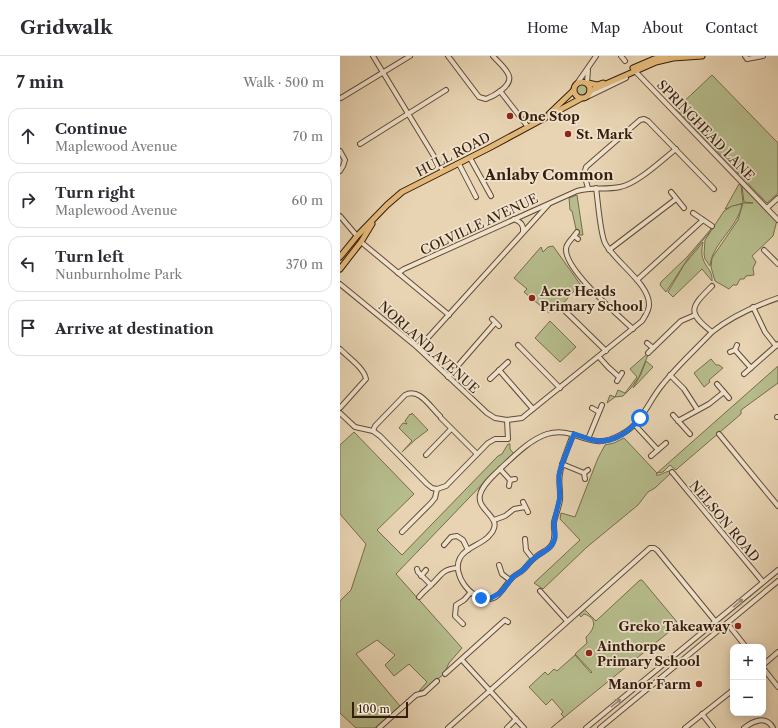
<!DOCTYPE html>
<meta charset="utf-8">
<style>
:root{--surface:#fff;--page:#f2f2f3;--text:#2b2b33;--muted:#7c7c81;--line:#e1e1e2}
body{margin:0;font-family:"Libre Caslon Text",serif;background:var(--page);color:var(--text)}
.controls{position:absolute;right:12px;bottom:12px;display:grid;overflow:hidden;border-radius:8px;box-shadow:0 2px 10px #0003}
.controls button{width:36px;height:36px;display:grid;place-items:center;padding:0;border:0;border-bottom:1px solid var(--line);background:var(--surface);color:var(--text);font:20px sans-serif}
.scale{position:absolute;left:12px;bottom:10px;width:56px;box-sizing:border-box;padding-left:4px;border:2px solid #351d0b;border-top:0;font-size:11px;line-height:14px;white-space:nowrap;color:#351d0b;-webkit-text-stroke:3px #f0e3ce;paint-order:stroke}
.stop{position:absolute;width:12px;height:12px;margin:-9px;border:3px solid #1a73e8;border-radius:50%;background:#fff}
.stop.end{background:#1a73e8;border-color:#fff;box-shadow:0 1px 4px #0008}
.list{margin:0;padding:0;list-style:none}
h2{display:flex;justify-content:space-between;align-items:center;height:52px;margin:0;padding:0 16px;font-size:17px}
h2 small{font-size:13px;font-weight:400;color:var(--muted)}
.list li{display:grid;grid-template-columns:26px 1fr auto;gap:12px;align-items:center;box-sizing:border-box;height:56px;margin:0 8px 8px;padding:0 8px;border:1px solid var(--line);border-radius:12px}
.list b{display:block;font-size:15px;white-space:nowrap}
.list p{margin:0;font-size:13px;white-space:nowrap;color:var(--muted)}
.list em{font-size:13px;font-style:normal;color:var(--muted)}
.icon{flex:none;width:22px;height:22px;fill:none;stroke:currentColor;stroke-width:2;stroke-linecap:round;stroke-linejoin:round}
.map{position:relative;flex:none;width:438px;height:672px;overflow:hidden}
header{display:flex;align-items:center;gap:24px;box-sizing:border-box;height:56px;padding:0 20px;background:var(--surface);border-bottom:1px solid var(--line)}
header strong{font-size:19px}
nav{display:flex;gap:22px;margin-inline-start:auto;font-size:14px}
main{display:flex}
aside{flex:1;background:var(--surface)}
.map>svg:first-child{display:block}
</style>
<header>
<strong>Gridwalk</strong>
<nav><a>Home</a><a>Map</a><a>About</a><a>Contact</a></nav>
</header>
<main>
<aside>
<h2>7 min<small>Walk · 500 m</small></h2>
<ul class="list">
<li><svg class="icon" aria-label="ahead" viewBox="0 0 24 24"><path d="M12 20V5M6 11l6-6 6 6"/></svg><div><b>Continue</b><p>Maplewood Avenue</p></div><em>70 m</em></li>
<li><svg class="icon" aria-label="right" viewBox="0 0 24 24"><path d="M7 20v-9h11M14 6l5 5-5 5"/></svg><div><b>Turn right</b><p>Maplewood Avenue</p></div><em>60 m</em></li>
<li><svg class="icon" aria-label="left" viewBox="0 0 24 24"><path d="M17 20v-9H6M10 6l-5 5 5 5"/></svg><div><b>Turn left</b><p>Nunburnholme Park</p></div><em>370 m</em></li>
<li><svg class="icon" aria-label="arrive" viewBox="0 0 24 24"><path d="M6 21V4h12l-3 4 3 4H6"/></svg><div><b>Arrive at destination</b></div></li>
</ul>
</aside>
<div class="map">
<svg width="438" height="672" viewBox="0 0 438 672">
<rect width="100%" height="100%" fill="#e8d4b3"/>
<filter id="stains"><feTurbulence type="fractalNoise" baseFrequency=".005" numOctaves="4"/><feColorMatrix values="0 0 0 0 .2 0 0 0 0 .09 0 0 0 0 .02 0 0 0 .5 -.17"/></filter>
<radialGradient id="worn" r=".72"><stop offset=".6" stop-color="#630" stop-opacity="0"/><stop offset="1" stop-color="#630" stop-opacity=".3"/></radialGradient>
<g fill="#b6bc8c" stroke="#766c4c">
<path d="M372,19L438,87V137L427,147L336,53Z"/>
<path d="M240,27L245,28L248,32L246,37L239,41L236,39L234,34Z"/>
<path d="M399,128L401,129L403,147L385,153Z"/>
<path d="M403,130L418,146L419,148L422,149L437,164L433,180L412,200L416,206L413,212L414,219L406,220L404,223H400L397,229H393L389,233L375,225L371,211L372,202L398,164L403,147H413L404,146L402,131Z"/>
<path d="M237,139L243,179H239V177L236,173L232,155L230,154L229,142Z"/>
<path d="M402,148C398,172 372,187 370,210L365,203L364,198L365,184L384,155L392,150Z"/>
<path d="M370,170L373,172L349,201L326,236L320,229L321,226L347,201L371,173L369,171Z"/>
<path d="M363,186C362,192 361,198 363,203C366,212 373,215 372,225L362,213L333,241L328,236L344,209Z"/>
<path d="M213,190L240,228L215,257L212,254L209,257L184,236L187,233L174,222L201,191L203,196L208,191Z"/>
<path d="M210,265L236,291L220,306L195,282Z"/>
<path d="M307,298L308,299L299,321L291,332L283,340L275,341L267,347L270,339L275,341L278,334L285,337L297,321L290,313Z"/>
<path d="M371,303L376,309H379L383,312L369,324L370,326L364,331L354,317Z"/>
<path d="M306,305L313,311L293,332L301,318Z"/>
<path d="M438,310V327L401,354V358L338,412L336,414L330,409L323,416L317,417L316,419C322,420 327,413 332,416L315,432L308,436L298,449L247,491L203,533L194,527L240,484L220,463L221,457L235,461L258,402L265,389L274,387L284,382L317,417Z"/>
<path d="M72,357L88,374L76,383L62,396L72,385L59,372L63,367L67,368L65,365L70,358L71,359Z"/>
<path d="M14,376L74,438L37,474L62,499L158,400L162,398L168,388H170V393L174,398L151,419L56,518L122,592L109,607L104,618L84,634L79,635L87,626L69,608L54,620L45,609L55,599L37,584L16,598L60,650L35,672H16L0,657V545L11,534L26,488L0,458V389Z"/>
<path d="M300,524H302L337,566L333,569L335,571L211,672L224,661L221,658L223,656L212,643L206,649L189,631L205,616L208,619L214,613L217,615L235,599L251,617L252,616L235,598L247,587L246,581C255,573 258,562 244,558L241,561L239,558L244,553L256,565Z"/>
</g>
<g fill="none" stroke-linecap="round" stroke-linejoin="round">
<g stroke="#624b35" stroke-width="6">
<g id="minor">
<path d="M33,0L103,115"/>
<path d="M108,0L139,41L146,43C154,40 172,30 169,20C167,13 158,6 153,0"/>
<path d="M281,0L285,5"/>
<path d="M405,0L407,3L423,0"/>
<path d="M295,15L438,164"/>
<path d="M247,27L248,14"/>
<path d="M236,29L256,0"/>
<path d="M160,35L188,71"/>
<path d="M1,42L70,0"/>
<path d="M244,42L249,40L286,22"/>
<path d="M20,88L106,34"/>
<path d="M0,95L5,104L3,110L0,115"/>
<path d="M130,102L151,140"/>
<path d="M119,108L136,141"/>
<path d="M248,132L244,118L246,111L300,64L304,63L308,65L374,133"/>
<path d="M331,136L344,152"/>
<path d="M427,152L438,142"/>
<path d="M353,157L372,170"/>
<path d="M0,160L17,180"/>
<path d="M174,163C181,166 184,169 183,176"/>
<path d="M237,176L234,180L238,183"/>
<path d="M234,180C231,184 226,188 226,193C225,214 277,258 293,273"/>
<path d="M21,186L109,259"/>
<path d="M269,194L336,143"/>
<path d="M424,194L438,208"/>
<path d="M58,217L64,213L237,135C251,131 266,134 280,131C297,128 322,104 336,93"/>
<path d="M297,224L363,164"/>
<path d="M0,228L77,291L147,357L155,362L167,364"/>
<path d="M372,230C351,251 346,256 372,276"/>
<path d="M221,251L266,295"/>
<path d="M413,251L425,276L436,290"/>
<path d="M152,263L159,270"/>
<path d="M307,287L313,292"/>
<path d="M178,289L220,332"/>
<path d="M77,291L85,285L208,149"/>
<path d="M0,293C8,301 24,312 26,323L0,352"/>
<path d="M395,294L411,312"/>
<path d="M390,296L395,294L397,289"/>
<path d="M308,297L341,265L355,259"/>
<path d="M259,301L268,311L279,321"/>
<path d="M159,314L193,353"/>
<path d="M404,318L438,288"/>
<path d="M330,319L344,333L357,353"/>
<path d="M108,321L155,267"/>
<path d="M150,323L168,306"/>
<path d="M277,325L282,317"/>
<path d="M377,328L389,342"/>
<path d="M252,352L259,356"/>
<path d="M0,357L15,371L33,375L40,380L87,428L92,432L97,433"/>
<path d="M333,359L350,378"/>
<path d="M437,361H438"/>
<path d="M101,362L137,398"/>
<path d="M338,365L369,348L384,336"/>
<path d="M295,369L318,394"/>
<path d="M33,375L35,370L65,339C79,331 90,351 100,360"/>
<path d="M233,378C229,391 222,404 220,418C218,426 221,435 220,444C219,451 216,458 214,466C213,474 217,480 212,488C209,494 202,496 197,500C191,504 188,509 183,514C180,517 176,518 173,521C165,528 161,541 150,543C132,546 111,518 120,502C125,492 140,489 148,481C168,462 136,456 140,439C142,429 153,420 160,413C173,401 189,384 207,378C227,372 239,383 257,385C266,386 275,382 282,378C302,368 309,344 323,328C338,309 356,293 372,276C392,260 415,250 438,242"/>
<path d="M379,378L438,450"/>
<path d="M248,383L262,349"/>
<path d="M86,399L111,373"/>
<path d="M311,400L326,387"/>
<path d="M222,408L244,417"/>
<path d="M160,413L170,424"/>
<path d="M332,416L423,526"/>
<path d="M245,423L244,417L248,414"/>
<path d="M169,430L170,424L175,423"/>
<path d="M183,446L188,456"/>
<path d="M154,464L165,460L174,453L185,451"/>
<path d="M62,476L91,447L95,442L97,433L106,430L148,387L155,383H168L167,364L182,362L193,353L302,265C305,260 309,255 309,249C310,228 274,205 265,187C260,177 258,145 256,132"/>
<path d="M185,483L186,494L193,503"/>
<path d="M104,489L111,481L117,480L123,484L128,494"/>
<path d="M159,509L162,518L170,524"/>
<path d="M77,513L78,516L91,529"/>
<path d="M81,520L86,514"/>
<path d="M200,535L227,565"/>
<path d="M79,541C83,536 87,533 91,529C101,520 102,513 117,512"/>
<path d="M387,567L406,591"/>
<path d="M123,568L115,560L116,549L124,544L131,536"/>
<path d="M122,604L184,672"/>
<path d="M423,609L438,596"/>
<path d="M423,612L438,631"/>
<path d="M105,618L165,564L168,566"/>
<path d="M362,658L373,672"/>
<path d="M39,672L76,639L84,637L97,625"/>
<path d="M108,672L310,492H314L317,494L375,565"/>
<path d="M167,672L176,663"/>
<path d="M246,672L438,514"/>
<path d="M260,672L438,525"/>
<path d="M345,672L393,634"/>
<path d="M404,672C413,665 426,659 433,672"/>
</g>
</g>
<g stroke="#351d0b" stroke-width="7">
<g id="major">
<path d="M293,12L314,3L327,0"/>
<circle cx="242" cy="34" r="8"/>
<path d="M248,27L257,29L263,27"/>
<path d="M250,35L316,6L333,2L362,0"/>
<path d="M209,58L233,35"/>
<path d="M0,201L17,180L47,149L62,136L149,92L240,43"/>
<path d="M0,213L21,186L32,168"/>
</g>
</g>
<use href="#minor" stroke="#f0e3ce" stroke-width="4"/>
<use href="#major" stroke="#e4ba7a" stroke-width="5"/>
</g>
<defs><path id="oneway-shaft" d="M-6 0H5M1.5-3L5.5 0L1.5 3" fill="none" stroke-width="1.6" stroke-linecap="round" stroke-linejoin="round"/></defs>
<g stroke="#9c8a76">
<use href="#oneway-shaft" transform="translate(398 547) rotate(-39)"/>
<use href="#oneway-shaft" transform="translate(276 647) rotate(-39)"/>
</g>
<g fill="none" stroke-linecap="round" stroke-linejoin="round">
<path stroke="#1a73e8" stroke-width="5" d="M141,542L149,543L160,537L174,520L182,515L193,503L208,493L212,489L215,482L214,466L220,441L219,419L222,408L234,378C241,380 249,384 258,385C275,386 290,375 300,362"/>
</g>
<g fill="#8f2418" stroke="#f0e3ce" stroke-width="1.5">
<circle cx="170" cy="60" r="4"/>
<circle cx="228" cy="78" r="4"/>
<circle cx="192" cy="242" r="4"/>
<circle cx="398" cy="570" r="4"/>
<circle cx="249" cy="597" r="4"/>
<circle cx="359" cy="628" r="4"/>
</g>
<g text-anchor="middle" stroke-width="3.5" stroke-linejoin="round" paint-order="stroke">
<g font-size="13" font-weight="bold" fill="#351d0b" stroke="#f0e3ce" text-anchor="start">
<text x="178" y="65">One Stop</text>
<text x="236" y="83">St. Mark</text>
<text x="200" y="240">Acre Heads<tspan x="200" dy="15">Primary School</tspan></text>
<text x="390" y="575" text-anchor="end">Greko Takeaway</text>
<text x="257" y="595">Ainthorpe<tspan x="257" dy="15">Primary School</tspan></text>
<text x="351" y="633" text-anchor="end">Manor Farm</text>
</g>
<g font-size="13" fill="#351d0b" stroke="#f0e3ce">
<text transform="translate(366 74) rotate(46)" y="5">SPRINGHEAD LANE</text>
<text transform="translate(113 98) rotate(-27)" y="5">HULL ROAD</text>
<text transform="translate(139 168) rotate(-25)" y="5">COLVILLE AVENUE</text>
<text transform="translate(89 291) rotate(42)" y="5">NORLAND AVENUE</text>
<text transform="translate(385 465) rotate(50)" y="5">NELSON ROAD</text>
</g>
<g font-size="15" font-weight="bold" fill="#351d0b" stroke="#f0e3ce">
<text x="209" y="124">Anlaby Common</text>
</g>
</g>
<rect width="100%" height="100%" filter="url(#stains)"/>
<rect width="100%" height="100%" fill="url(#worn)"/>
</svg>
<div class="controls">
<button>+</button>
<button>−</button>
</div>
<div class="scale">100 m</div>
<div class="stop" style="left:300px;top:362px"></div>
<div class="stop end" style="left:141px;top:542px"></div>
</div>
</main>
